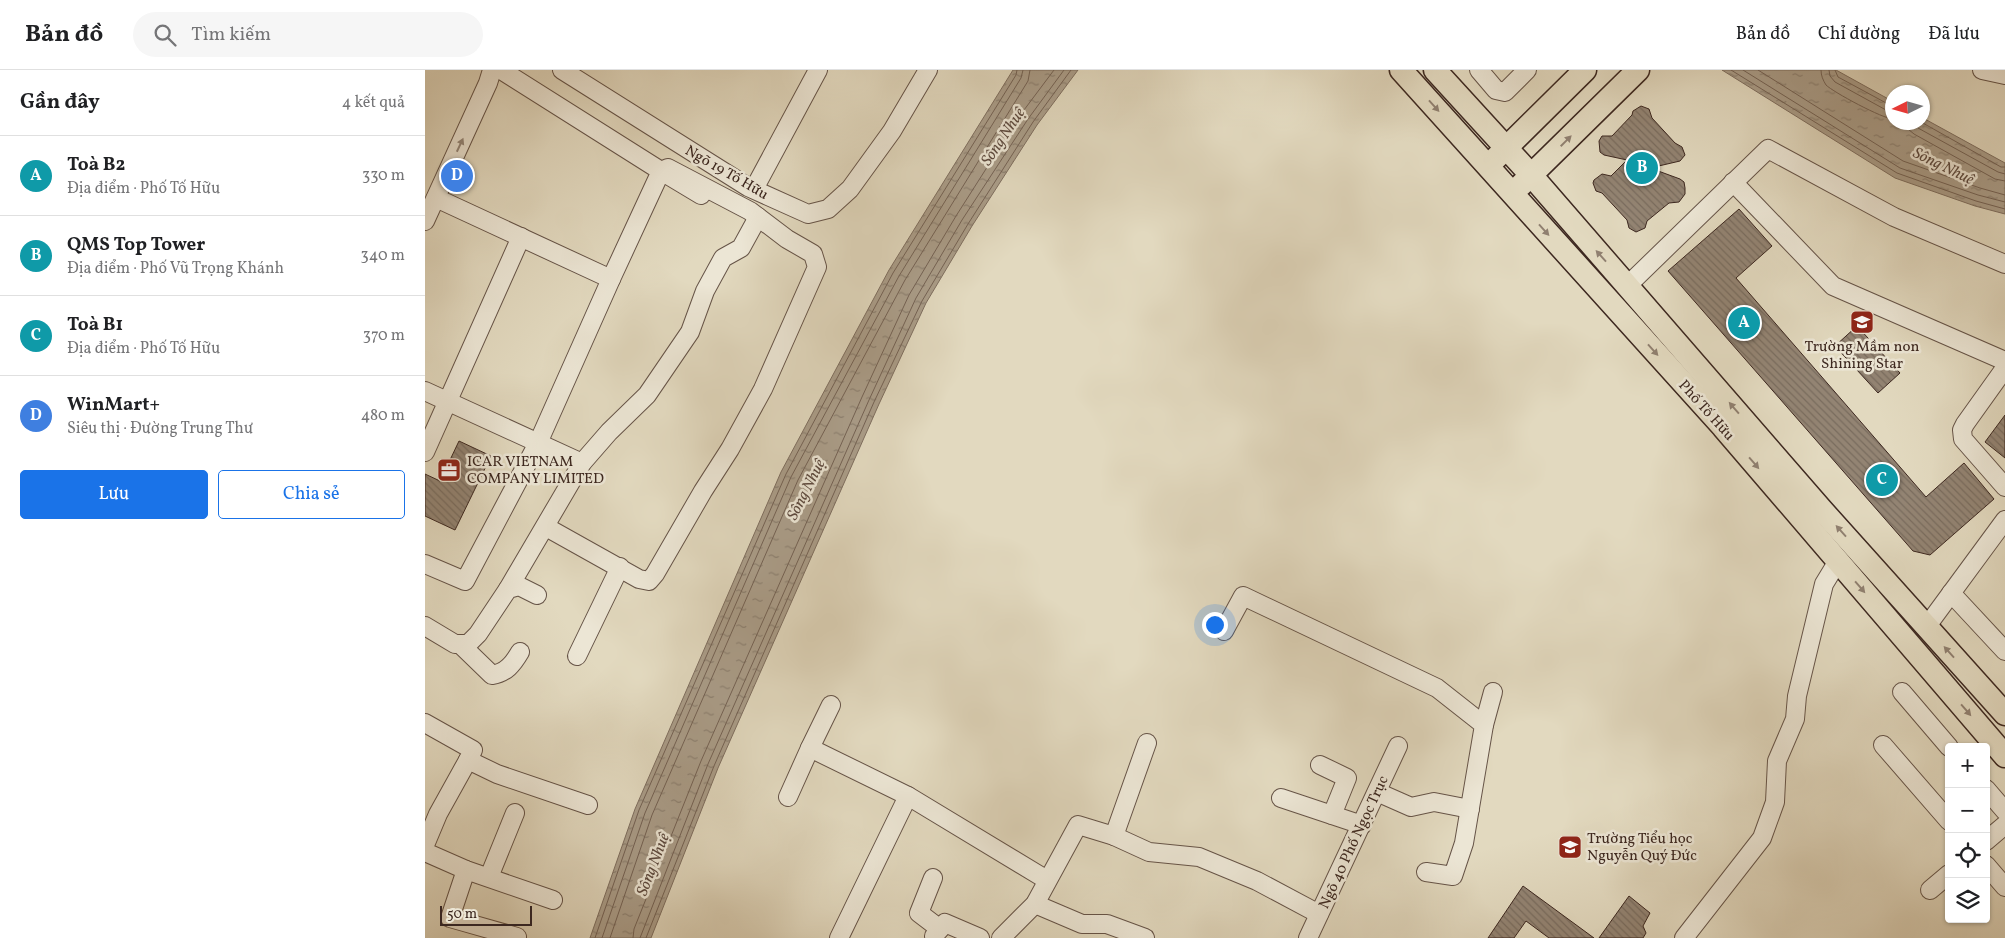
<!DOCTYPE html>
<html lang="vi">
<meta charset="utf-8">
<style>
:root{--surface:#fff;--page:#f6f6f6;--text:#202124;--muted:#757577;--line:#e0e0e0;--accent:#1a73e8}
body{margin:0;font-family:Vollkorn,serif;background:var(--page);color:var(--text)}
.controls{position:absolute;right:15px;bottom:15px;display:grid;overflow:hidden;border-radius:5px;box-shadow:0 1px 4px #0004}
.controls button{width:45px;height:45px;display:grid;place-items:center;padding:0;border:0;border-bottom:1px solid var(--line);background:var(--surface);color:var(--text);font:25px sans-serif}
.compass{position:absolute;left:1460px;top:15px;width:45px;height:45px;border-radius:50%;background:var(--surface);box-shadow:0 1px 4px #0004;rotate:265deg}
.scale{position:absolute;left:15px;bottom:12px;width:92px;box-sizing:border-box;padding-left:5px;border:2px solid #3d2820;border-top:0;font-size:14px;line-height:18px;white-space:nowrap;color:#3d2820;-webkit-text-stroke:4px #ece6d5;paint-order:stroke}
.you{position:absolute;left:789px;top:554px;width:18px;height:18px;margin:-12px;border:4px solid #fff;border-radius:50%;background:#1a73e8;box-shadow:0 0 0 8px #1a73e833}
.badge{display:grid;place-items:center;width:32px;height:32px;border-radius:50%;background:var(--accent);color:#fff;font-size:16px;font-weight:700}
.pin{position:absolute;translate:-50% -50%;border:2px solid #fff;box-shadow:0 1px 5px #0006}
.list{margin:0;padding:0;list-style:none}
h2{display:flex;justify-content:space-between;align-items:center;height:65px;margin:0;padding:0 20px;font-size:21px}
h2 small{font-size:16px;font-weight:400;color:var(--muted)}
.list li{display:grid;grid-template-columns:32px 1fr auto;gap:15px;align-items:center;box-sizing:border-box;height:80px;padding:0 20px;border-top:1px solid var(--line)}
.list b{display:block;font-size:19px;white-space:nowrap}
.list p{margin:0;font-size:16px;white-space:nowrap;color:var(--muted)}
.list em{font-size:16px;font-style:normal;color:var(--muted)}
.actions{display:flex;gap:10px;padding:15px 20px}
.actions a{flex:1;padding:11px 0;border:1px solid var(--accent);border-radius:5px;text-align:center;font-size:18px;color:var(--accent)}
.actions .main{background:var(--accent);color:#fff}
.icon{flex:none;width:28px;height:28px;fill:none;stroke:currentColor;stroke-width:2;stroke-linecap:round;stroke-linejoin:round}
.map{position:relative;flex:none;width:1580px;height:868px;overflow:hidden}
header{display:flex;align-items:center;gap:30px;box-sizing:border-box;height:70px;padding:0 25px;background:var(--surface);border-bottom:1px solid var(--line)}
header strong{font-size:24px}
nav{display:flex;gap:28px;margin-inline-start:auto;font-size:18px}
.search{width:350px;height:45px;background:var(--page);display:flex;align-items:center;gap:12px;box-sizing:border-box;padding:0 18px;border-radius:28px;color:var(--muted);font-size:19px}
main{display:flex}
aside{flex:1;background:var(--surface)}
.map>svg:first-child{display:block}
</style>
<header>
<strong>Bản đồ</strong>
<div class="search"><svg class="icon" aria-label="search" viewBox="0 0 24 24"><circle cx="10" cy="10" r="6"/><path d="M15 15l6 6"/></svg>Tìm kiếm</div>
<nav><a>Bản đồ</a><a>Chỉ đường</a><a>Đã lưu</a></nav>
</header>
<main>
<aside>
<h2>Gần đây<small>4 kết quả</small></h2>
<ul class="list">
<li><span class="badge" style="background:#0f9aa8">A</span><div><b>Toà B2</b><p>Địa điểm · Phố Tố Hữu</p></div><em>330 m</em></li>
<li><span class="badge" style="background:#0f9aa8">B</span><div><b>QMS Top Tower</b><p>Địa điểm · Phố Vũ Trọng Khánh</p></div><em>340 m</em></li>
<li><span class="badge" style="background:#0f9aa8">C</span><div><b>Toà B1</b><p>Địa điểm · Phố Tố Hữu</p></div><em>370 m</em></li>
<li><span class="badge" style="background:#3f7fe0">D</span><div><b>WinMart+</b><p>Siêu thị · Đường Trung Thư</p></div><em>480 m</em></li>
</ul>
<div class="actions"><a class="main">Lưu</a><a>Chia sẻ</a></div>
</aside>
<div class="map">
<svg width="1580" height="868" viewBox="0 0 1580 868">
<defs>
<pattern id="water-ripples" width="26" height="14" patternUnits="userSpaceOnUse" patternTransform="scale(1.25)"><rect width="26" height="14" fill="#aa9d89"/><path d="M2 4q2-2 4 0t4 0M15 11q2-2 4 0t4 0" fill="none" stroke="#8c8070"/></pattern>
<pattern id="building-back-hatch" width="6" height="6" patternUnits="userSpaceOnUse" patternTransform="scale(1.25)"><rect width="6" height="6" fill="#938473"/><path d="M-1 5l2 2M0 0l6 6M5-1l2 2" fill="none" stroke="#796c5e"/></pattern>
</defs>
<rect width="100%" height="100%" fill="#e2d9bf"/>
<filter id="stains"><feTurbulence type="fractalNoise" baseFrequency=".004" numOctaves="4"/><feColorMatrix values="0 0 0 0 .2 0 0 0 0 .09 0 0 0 0 .02 0 0 0 .5 -.17"/></filter>
<radialGradient id="worn" r=".72"><stop offset=".6" stop-color="#630" stop-opacity="0"/><stop offset="1" stop-color="#630" stop-opacity=".3"/></radialGradient>
<g fill="url(#water-ripples)" stroke="#7e6e5f">
<path d="M588,0H653L612,55L547,156L501,233L454,334L293,698L226,868H165L210,739L356,402L464,200Z"/>
<path d="M1297,0H1411L1467,31L1468,52H1498V48L1580,93V144L1550,136L1470,108Z"/>
</g>
<g fill="none" stroke-linecap="round" stroke-linejoin="round">
<g stroke="#746254" stroke-width="1">
<path d="M1306,0L1472,103L1551,131L1580,139"/>
<path d="M1318,0L1475,98L1553,125L1580,132"/>
<path d="M1333,0L1478,91L1555,118L1580,125"/>
<path d="M1396,0C1396,6 1398,10 1401,15C1408,22 1458,49 1468,49"/>
<path d="M1404,0L1405,6L1410,12L1461,40L1468,41"/>
<path d="M1410,0L1413,7L1463,34L1468,35"/>
<path d="M1480,52L1483,59L1489,64L1570,109L1580,111"/>
<path d="M1488,52L1493,58L1573,102L1580,104"/>
<path d="M1496,52L1576,97H1580"/>
<path d="M170,868L214,740L361,404L468,203L591,5L592,0"/>
<path d="M177,868L220,743L366,407L474,206L596,8L598,0"/>
<path d="M185,868L227,745L373,410L480,210L603,11L605,0"/>
<path d="M208,868L209,859L276,691L437,327L484,225L531,146L596,44L629,0"/>
<path d="M215,868L283,694L444,330L491,228L537,150L603,49L639,0"/>
<path d="M221,868L289,696L449,332L497,231L543,154L608,52L646,0"/>
</g>
</g>
<g fill="url(#building-back-hatch)" stroke="#3d2820">
<path d="M1216,36L1224,39L1227,48L1250,73L1257,77L1260,85L1255,91L1225,98L1255,109L1259,112L1260,118V124L1254,132L1244,133L1222,151L1220,158L1211,162L1204,158L1202,150L1177,123L1171,121L1168,113L1169,110L1177,104L1186,106L1202,90L1179,85L1175,82L1174,71L1177,66H1187L1207,45L1208,41Z"/>
<path d="M1314,139L1347,176L1311,208L1501,427L1539,393L1569,429L1505,485L1488,481L1243,201Z"/>
<path d="M1432,256L1475,303L1453,323L1410,276Z"/>
<path d="M1580,345V388L1560,372Z"/>
<path d="M34,371L66,386L30,460L0,446V404L15,411Z"/>
<path d="M1098,816L1169,868H1124L1101,851L1089,868H1063Z"/>
<path d="M1204,826L1225,843L1218,856L1221,863L1218,868H1174Z"/>
</g>
<g fill="none" stroke-linecap="round" stroke-linejoin="round">
<g stroke="#665448" stroke-width="20">
<g id="minor">
<path d="M137,0L323,117L383,144L403,139L425,119L467,61L503,0"/>
<path d="M1054,0L1071,20L1080,22L1102,0"/>
<path d="M1557,0L1580,5"/>
<path d="M1308,112L1408,216L1580,291"/>
<path d="M329,119L393,0"/>
<path d="M11,128L186,209"/>
<path d="M0,151L63,13L67,0"/>
<path d="M1202,216L1343,79L1469,147L1580,194"/>
<path d="M1580,298L1540,354L1537,360L1538,369L1580,417"/>
<path d="M0,321L157,393"/>
<path d="M0,382L96,167"/>
<path d="M121,457L214,509L224,511L230,504L278,421L305,379L338,319L392,197L388,184L362,169L325,141L243,98L236,101L276,125"/>
<path d="M0,494L40,511L113,373L186,209L236,101L76,0"/>
<path d="M83,519L157,393L184,362L222,325L265,262L280,221L298,188L316,178L333,147"/>
<path d="M1526,523L1580,581"/>
<path d="M0,556L30,574H43L53,564L83,519L94,516L112,525"/>
<path d="M1502,556L1580,450"/>
<path d="M799,561L818,526L1012,618L1059,655L1039,773L1028,806L1001,802"/>
<path d="M35,574L67,605C81,603 88,594 95,582"/>
<path d="M152,586L195,497"/>
<path d="M1477,622L1524,677"/>
<path d="M406,635L385,678L483,726L622,810"/>
<path d="M0,653L48,680L43,690"/>
<path d="M1059,655L1068,622"/>
<path d="M1458,675L1524,751"/>
<path d="M895,695L922,708L907,745"/>
<path d="M1561,719L1580,741"/>
<path d="M952,722L986,737L1009,732L1045,739"/>
<path d="M363,727L385,678"/>
<path d="M856,728L937,755"/>
<path d="M689,766L722,673"/>
<path d="M1561,771L1580,755"/>
<path d="M0,775L13,744L43,690L72,704L163,735"/>
<path d="M0,782L41,800L128,830"/>
<path d="M1561,795L1580,817"/>
<path d="M41,800L25,848L92,867"/>
<path d="M64,807L90,743"/>
<path d="M508,808L494,843L515,859"/>
<path d="M1505,820L1524,804"/>
<path d="M610,834L657,854H682L720,868"/>
<path d="M509,866L520,853L555,868"/>
<path d="M414,868L483,726"/>
<path d="M576,868L610,834L653,755L689,766L724,782L774,787L832,811L894,844"/>
<path d="M883,868L973,676"/>
<path d="M1259,868L1337,768L1350,732L1352,691L1370,649L1372,626L1399,514L1413,491"/>
</g>
</g>
<g stroke="#3d2820" stroke-width="25">
<g id="major">
<path d="M976,0L1298,357L1580,686"/>
<path d="M1010,0L1106,105L1396,439L1580,644"/>
<path d="M1070,89L1160,0"/>
<path d="M1096,115L1213,0"/>
</g>
</g>
<use href="#minor" stroke="#ece6d5" stroke-width="18"/>
<use href="#major" stroke="#e2d9bf" stroke-width="22"/>
</g>
<defs><path id="oneway-solid" d="M-6-.8H1V-3.2L6.5 0L1 3.2V.8H-6Z" transform="scale(1.25)"/></defs>
<g fill="#908070">
<use href="#oneway-solid" transform="translate(1009 36) rotate(48)"/>
<use href="#oneway-solid" transform="translate(1141 71) rotate(-45)"/>
<use href="#oneway-solid" transform="translate(1119 160) rotate(48)"/>
<use href="#oneway-solid" transform="translate(1176 186) rotate(-132)"/>
<use href="#oneway-solid" transform="translate(1228 280) rotate(48)"/>
<use href="#oneway-solid" transform="translate(1309 338) rotate(-131)"/>
<use href="#oneway-solid" transform="translate(1329 393) rotate(49)"/>
<use href="#oneway-solid" transform="translate(1416 461) rotate(-132)"/>
<use href="#oneway-solid" transform="translate(1435 517) rotate(49)"/>
<use href="#oneway-solid" transform="translate(1524 582) rotate(-132)"/>
<use href="#oneway-solid" transform="translate(1541 640) rotate(49)"/>
</g>
<use fill="#94877a" href="#oneway-solid" transform="translate(35 75) rotate(-65)"/>
<defs>
<g id="school-square" transform="scale(1.25)"><rect x="-9" y="-9" width="18" height="18" rx="4" fill="#8f2418" stroke="#ece6d5"/><path d="M0-5L7-2L0 1L-7-2ZM-4 1L0 2.5L4 1V4Q0 6-4 4Z" fill="#fff"/></g>
<g id="office-square" transform="scale(1.25)"><rect x="-9" y="-9" width="18" height="18" rx="4" fill="#8f2418" stroke="#ece6d5"/><path d="M-6-3h4V-5.5h4V-3h4V5H-6ZM-1-4.5V-3h2v-1.5ZM-6 0V1H6V0Z" fill="#fff"/></g>
</defs>
<g fill-rule="evenodd">
<use href="#school-square" x="1437" y="252"/>
<use href="#office-square" x="24" y="400"/>
<use href="#school-square" x="1145" y="777"/>
</g>
<g text-anchor="middle" stroke-width="5" stroke-linejoin="round" paint-order="stroke">
<g font-size="15" fill="#3d2820" stroke="#ece6d5">
<text transform="translate(302 102) rotate(30)" y="5">Ngõ 19 Tố Hữu</text>
<text transform="translate(1282 340) rotate(48)" y="5">Phố Tố Hữu</text>
<text transform="translate(928 772) rotate(-65)" y="5">Ngõ 40 Phố Ngọc Trục</text>
</g>
<g font-size="15" fill="#3d2820" stroke="#ece6d5" text-anchor="start">
<text x="1437" y="281" text-anchor="middle">Trường Mầm non<tspan x="1437" dy="17">Shining Star</tspan></text>
<text x="42" y="396">ICAR VIETNAM<tspan x="42" dy="17">COMPANY LIMITED</tspan></text>
<text x="1162" y="773">Trường Tiểu học<tspan x="1162" dy="17">Nguyễn Quý Đức</tspan></text>
</g>
<g font-size="16" font-style="italic" fill="#5e4b40" stroke="#ece6d5">
<text transform="translate(577 66) rotate(-56)" y="6">Sông Nhuệ</text>
<text transform="translate(1519 95) rotate(26)" y="6">Sông Nhuệ</text>
<text transform="translate(380 419) rotate(-63)" y="6">Sông Nhuệ</text>
<text transform="translate(227 794) rotate(-69)" y="6">Sông Nhuệ</text>
</g>
</g>
<rect width="100%" height="100%" filter="url(#stains)"/>
<rect width="100%" height="100%" fill="url(#worn)"/>
</svg>
<div class="controls">
<button>+</button>
<button>−</button>
<button><svg class="icon" aria-label="locate" viewBox="0 0 24 24"><circle cx="12" cy="12" r="6"/><path d="M12 2v4M12 18v4M2 12h4M18 12h4"/></svg></button>
<button><svg class="icon" aria-label="layers" viewBox="0 0 24 24"><path d="M12 4l9 5-9 5-9-5zM3 14l9 5 9-5"/></svg></button>
</div>
<svg class="compass" viewBox="-18 -18 36 36"><path d="M0-13l5 13h-10z" fill="#e53935"/><path d="M0 13l5-13h-10z" fill="#757577"/></svg>
<div class="scale">50 m</div>
<div class="you"></div>
<div class="pin badge" style="left:1319px;top:253px;background:#0f9aa8">A</div>
<div class="pin badge" style="left:1217px;top:98px;background:#0f9aa8">B</div>
<div class="pin badge" style="left:1457px;top:410px;background:#0f9aa8">C</div>
<div class="pin badge" style="left:32px;top:106px;background:#3f7fe0">D</div>
</div>
</main>
